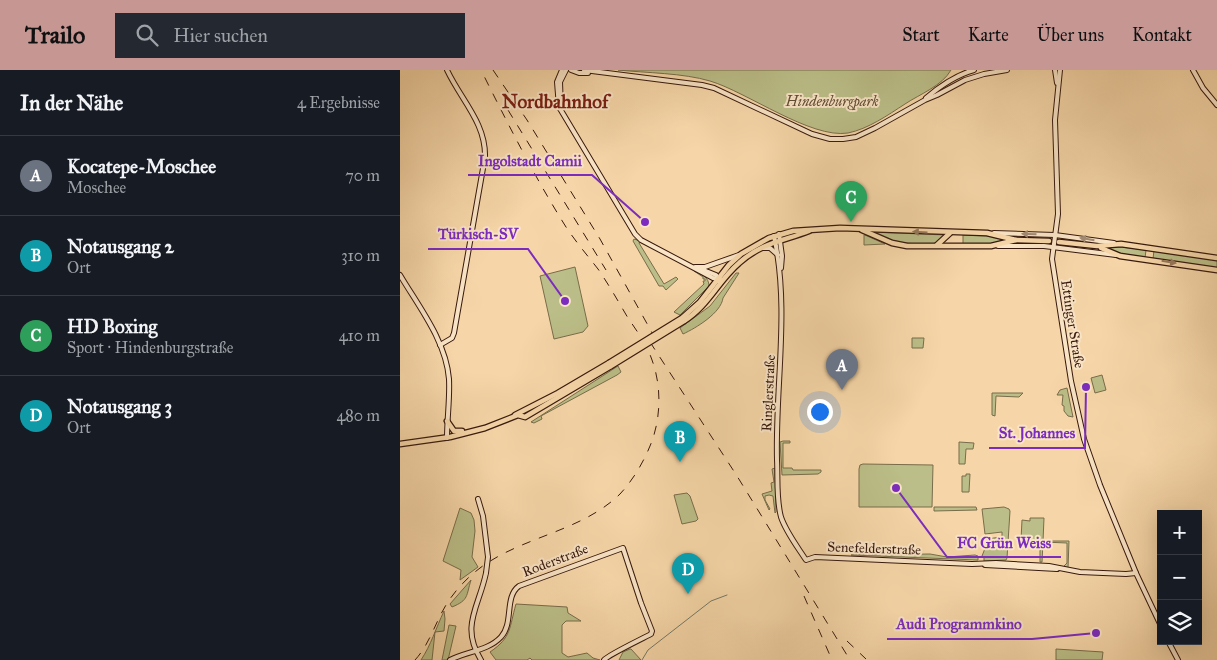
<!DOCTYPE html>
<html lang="de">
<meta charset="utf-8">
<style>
:root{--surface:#171b24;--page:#242831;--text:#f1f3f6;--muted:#9ea1a6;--line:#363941;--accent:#c59692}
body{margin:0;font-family:"IM FELL Great Primer",serif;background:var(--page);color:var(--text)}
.controls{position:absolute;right:15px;bottom:15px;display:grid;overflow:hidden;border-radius:0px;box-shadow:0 5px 20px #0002}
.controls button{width:45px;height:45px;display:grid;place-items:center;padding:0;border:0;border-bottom:1px solid var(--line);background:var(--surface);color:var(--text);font:25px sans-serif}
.you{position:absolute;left:419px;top:341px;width:18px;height:18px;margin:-12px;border:4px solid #fff;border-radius:50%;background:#1a73e8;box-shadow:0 0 0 8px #1a73e833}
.badge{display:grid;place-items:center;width:32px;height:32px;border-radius:50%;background:var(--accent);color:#fff;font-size:16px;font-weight:700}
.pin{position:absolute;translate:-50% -41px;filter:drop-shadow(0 1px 2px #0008)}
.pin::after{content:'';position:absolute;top:26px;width:18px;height:15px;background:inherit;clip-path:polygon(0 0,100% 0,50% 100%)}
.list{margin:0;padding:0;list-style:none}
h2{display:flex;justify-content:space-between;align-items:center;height:65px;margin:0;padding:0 20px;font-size:21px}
h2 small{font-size:16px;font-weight:400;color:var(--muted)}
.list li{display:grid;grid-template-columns:32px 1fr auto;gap:15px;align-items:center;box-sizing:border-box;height:80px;padding:0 20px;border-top:1px solid var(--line)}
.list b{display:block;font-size:19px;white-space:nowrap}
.list p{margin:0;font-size:16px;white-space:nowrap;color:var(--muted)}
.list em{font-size:16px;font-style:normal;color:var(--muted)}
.icon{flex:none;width:28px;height:28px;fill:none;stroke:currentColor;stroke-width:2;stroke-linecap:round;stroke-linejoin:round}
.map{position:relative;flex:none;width:817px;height:590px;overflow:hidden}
header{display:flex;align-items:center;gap:30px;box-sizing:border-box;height:70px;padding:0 25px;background:var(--accent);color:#111}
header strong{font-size:24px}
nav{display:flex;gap:28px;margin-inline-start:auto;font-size:18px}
.search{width:350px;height:45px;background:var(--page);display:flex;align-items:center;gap:12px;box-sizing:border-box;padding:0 18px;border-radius:0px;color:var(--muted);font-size:19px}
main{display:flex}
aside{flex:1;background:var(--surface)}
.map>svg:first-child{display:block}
</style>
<header>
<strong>Trailo</strong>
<div class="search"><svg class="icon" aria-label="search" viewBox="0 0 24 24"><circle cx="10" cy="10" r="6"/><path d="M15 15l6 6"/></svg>Hier suchen</div>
<nav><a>Start</a><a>Karte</a><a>Über uns</a><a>Kontakt</a></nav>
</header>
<main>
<aside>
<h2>In der Nähe<small>4 Ergebnisse</small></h2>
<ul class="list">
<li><span class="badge" style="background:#6b7280">A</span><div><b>Kocatepe-Moschee</b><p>Moschee</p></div><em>70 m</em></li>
<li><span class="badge" style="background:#0f9aa8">B</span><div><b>Notausgang 2</b><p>Ort</p></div><em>310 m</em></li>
<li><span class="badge" style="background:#2e9e5b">C</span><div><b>HD Boxing</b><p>Sport · Hindenburgstraße</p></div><em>410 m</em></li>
<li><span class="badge" style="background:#0f9aa8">D</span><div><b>Notausgang 3</b><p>Ort</p></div><em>480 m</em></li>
</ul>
</aside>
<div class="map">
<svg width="817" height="590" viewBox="0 0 817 590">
<rect width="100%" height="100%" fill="#f6d6a8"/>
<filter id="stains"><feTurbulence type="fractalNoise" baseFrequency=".004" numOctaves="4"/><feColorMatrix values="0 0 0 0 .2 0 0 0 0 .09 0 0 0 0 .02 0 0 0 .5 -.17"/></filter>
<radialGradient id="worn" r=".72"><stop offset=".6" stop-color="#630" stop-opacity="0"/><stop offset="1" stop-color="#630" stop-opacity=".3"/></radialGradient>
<g fill="#bbbe88" stroke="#796c4a">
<path d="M218,0H551C542,16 520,24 505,34C488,45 468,59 448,63C411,69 347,22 310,11C283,3 247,3 218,0Z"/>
<path d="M471,162L546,165L537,174C510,174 495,174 471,162Z"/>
<path d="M464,165H465L485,174L464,175Z"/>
<path d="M563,165L589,166L605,170L589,174H563Z"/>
<path d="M234,169L240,171L239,173L264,214L276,207L278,209L266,220L263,216H259L233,171Z"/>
<path d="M721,177L746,180L745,188L723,184L705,178Z"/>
<path d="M754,180L817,190V198L753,189Z"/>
<path d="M175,197L188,256L183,262L154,269L140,206Z"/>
<path d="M294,201C301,204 309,207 309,216L280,245L274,242L304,214L303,211H305V209H303V207Z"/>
<path d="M336,203H339L323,228C321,243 296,258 283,264L280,258L310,236Z"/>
<path d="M512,268H524L523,278H512Z"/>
<path d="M218,296L221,302L217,305L141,346L142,349L134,353L131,352Z"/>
<path d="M702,305L706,320L695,323L691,308Z"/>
<path d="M667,318L673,347L668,346L664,341V336L662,335L663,325H657L660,320Z"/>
<path d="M592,323H623L619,327L596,326L595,346L592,345Z"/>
<path d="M383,371H390V373H383V398H392L393,400H421V402L418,404L382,405L380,372Z"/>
<path d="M559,372L574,373L573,379H566L565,394H559Z"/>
<path d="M463,394L533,395L532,437H459V399L460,395Z"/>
<path d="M375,398L376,442L375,443L373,426L369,425L365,426V430L370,439L369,440L362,424L372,421L371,413L374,412L372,399Z"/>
<path d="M566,404H570L569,422H562V406H566Z"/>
<path d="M287,423L290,426L298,449L296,451L282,454L274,425Z"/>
<path d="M534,437H576L577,440L534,441Z"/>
<path d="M604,437L609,439L610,441L607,488L606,490L584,491V487L582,486L586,476V469L602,467V462L585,464L582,439Z"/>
<path d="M60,438L71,443L74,450L75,461L72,487L78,497L60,510L61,500L43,491Z"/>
<path d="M630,448H644L643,471H669L668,498L664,496L667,493V473L643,472L642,492H640V474L617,472V470H621L622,450L630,451Z"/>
<path d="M530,484L547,487L575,485L578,486V490L451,485Z"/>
<path d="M71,510C66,526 69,530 52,537L50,534Z"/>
<path d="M116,534L167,537L168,543L181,551H166L162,555V583L168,587L187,583L193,588L200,590H132L130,588L127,590H96L90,582C112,567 109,558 116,534Z"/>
<path d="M44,541L45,549L44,561L35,562L32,590H21C31,575 36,558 44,541Z"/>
<path d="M49,555L56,556L48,590H42Z"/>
<path d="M230,579H231L241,590H219L223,582Z"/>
<path d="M656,579L703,582L702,590H656Z"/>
</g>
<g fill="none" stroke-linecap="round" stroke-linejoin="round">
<path stroke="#747968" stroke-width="1" d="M242,590L248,580L311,531L327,525"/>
<g stroke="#37190d" stroke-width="6">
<g id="secondary">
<path d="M162,0L157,12L159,37L235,164L241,170L313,208L320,209"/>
<path d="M171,0L179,3H188"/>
<path d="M184,0L302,15L314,18L412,64L430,69H443L456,67L475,58L525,30L537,25L565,10L584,4L607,0"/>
<path d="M655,0L657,13"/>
<path d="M660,0L655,50L658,144L652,189L671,311L684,369L700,415L736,503L761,556"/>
<path d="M793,0L803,18L817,35"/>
<path d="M526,28C540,16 556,5 574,0"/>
<path d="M161,38L160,12L166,0"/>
<path d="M594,163L655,165L714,173"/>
<path d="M379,164L382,186L381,198"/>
<path d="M374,166C390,240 375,315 377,390C378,408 376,429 381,447C386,462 397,476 406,490L415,487L572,494L596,493L649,496L680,502L726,504L736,503"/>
<path d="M598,176H644L716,185"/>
<path d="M362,178H370L378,185"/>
<path d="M295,197H305L339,185"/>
<path d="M301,199L316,205L319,211"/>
<path d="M0,205C19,237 46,271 49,309C50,329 47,348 47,368"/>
<path d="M40,275L52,268L54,263L85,87C86,53 61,30 47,0"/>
<path d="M78,429L83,446L88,487"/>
<path d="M585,495L657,499"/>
<path d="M768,571L778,590"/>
<path d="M50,590C67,581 88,581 101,567C114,553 104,527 119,516L223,478L241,533L252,561L251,564C242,569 208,585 204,590"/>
<path d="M81,590C60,556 79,537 86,503"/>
</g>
</g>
<g stroke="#37190d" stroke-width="7">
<g id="primary">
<path d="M462,160L492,173L507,176H591L616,170L649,171"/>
<path d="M659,172L697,176L721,174L817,188"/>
<path d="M537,175L550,163"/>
<path d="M701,178L720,186L817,200"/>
<path d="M282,248L300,232L329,195L341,184L369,168L393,161L440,158L587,163L616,170"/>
<path d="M284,251C308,236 318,211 339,193C361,173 383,171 409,161"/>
<path d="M115,345L158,323L209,293"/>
<path d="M47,351L54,361H62"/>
<path d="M0,374L50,367L85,358L118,345L125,347L211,296"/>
</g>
</g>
<use href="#secondary" stroke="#f9e4c6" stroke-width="4"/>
<use href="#primary" stroke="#f6d6a8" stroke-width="4.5"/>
<g stroke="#37190d" stroke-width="1" stroke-dasharray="9 9" stroke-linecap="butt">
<path d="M93,0L127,50L200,169L260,277"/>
<path d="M108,40L206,200"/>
<path d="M250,272L337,406L450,590"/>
<path d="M404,526L432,590"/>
<path d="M447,571L466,589"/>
<path d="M15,590C27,577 33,560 41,544C50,526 64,510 80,498C123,466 181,462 220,424C233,410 243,393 250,376C261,350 262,317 252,290C247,275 237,261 228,248C218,231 209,215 198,199C187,185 176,172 166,157C134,106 108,54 81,0"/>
</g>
<g stroke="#37190d" stroke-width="6" stroke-linecap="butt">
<path id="secondary-bridge" d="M86,503L88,487"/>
</g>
<g stroke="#37190d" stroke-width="7" stroke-linecap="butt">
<g id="primary-bridge">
<path d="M209,293L282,248"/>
<path d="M211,296L284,251"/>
</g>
</g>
<use href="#secondary-bridge" stroke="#f9e4c6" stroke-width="4"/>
<use href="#primary-bridge" stroke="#f6d6a8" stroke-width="4.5"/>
</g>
<defs><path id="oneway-solid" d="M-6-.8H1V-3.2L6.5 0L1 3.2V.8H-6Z" transform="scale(1.25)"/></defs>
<g fill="#96785a">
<use href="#oneway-solid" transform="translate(520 162) rotate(-177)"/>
<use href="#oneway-solid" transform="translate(769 192) rotate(9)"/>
</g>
<g fill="#a28973">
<use href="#oneway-solid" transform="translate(629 164) rotate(-179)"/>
<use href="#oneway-solid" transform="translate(687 169) rotate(-171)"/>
</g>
<g text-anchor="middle" stroke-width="4" stroke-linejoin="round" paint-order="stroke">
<g font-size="14" font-style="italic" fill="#5f4b32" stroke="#f9e4c6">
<text x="432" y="36">Hindenburgpark</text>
</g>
<g font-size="14" fill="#37190d" stroke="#f9e4c6">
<text transform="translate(673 254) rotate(81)" y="5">Ettinger Straße</text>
<text transform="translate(368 323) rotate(-87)" y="5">Ringlerstraße</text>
<text transform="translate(474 478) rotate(2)" y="5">Senefelderstraße</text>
<text transform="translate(155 490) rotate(-21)" y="5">Roderstraße</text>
</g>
<g font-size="19" font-weight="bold" fill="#7a1f14" stroke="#f9e4c6">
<text x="155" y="38">Nordbahnhof</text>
</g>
</g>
<path fill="none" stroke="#7b2cbf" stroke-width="2" d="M245 152L192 105H68M165 231L128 179H28M686 317L685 378H589M496 418L547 487H661M696 563L632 569H487"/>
<g fill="#7b2cbf" stroke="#f9e4c6" stroke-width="2">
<circle cx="245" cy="152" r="5"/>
<circle cx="165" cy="231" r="5"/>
<circle cx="686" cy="317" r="5"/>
<circle cx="496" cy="418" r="5"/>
<circle cx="696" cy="563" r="5"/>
</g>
<g font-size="15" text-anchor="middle" font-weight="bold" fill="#7b2cbf" stroke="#f9e4c6" stroke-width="4" stroke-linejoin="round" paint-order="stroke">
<text x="130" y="96">Ingolstadt Camii</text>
<text x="78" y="169">Türkisch-SV</text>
<text x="637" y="368">St. Johannes</text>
<text x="604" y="478">FC Grün Weiss</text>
<text x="559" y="559">Audi Programmkino</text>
</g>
<rect width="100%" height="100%" filter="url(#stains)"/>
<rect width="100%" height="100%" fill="url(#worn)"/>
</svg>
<div class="controls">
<button>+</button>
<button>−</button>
<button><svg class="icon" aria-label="layers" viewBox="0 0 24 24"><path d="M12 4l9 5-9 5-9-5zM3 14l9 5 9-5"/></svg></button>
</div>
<div class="you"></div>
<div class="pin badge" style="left:442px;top:320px;background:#6b7280">A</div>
<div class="pin badge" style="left:280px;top:392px;background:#0f9aa8">B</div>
<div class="pin badge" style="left:451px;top:152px;background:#2e9e5b">C</div>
<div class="pin badge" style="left:288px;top:524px;background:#0f9aa8">D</div>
</div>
</main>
